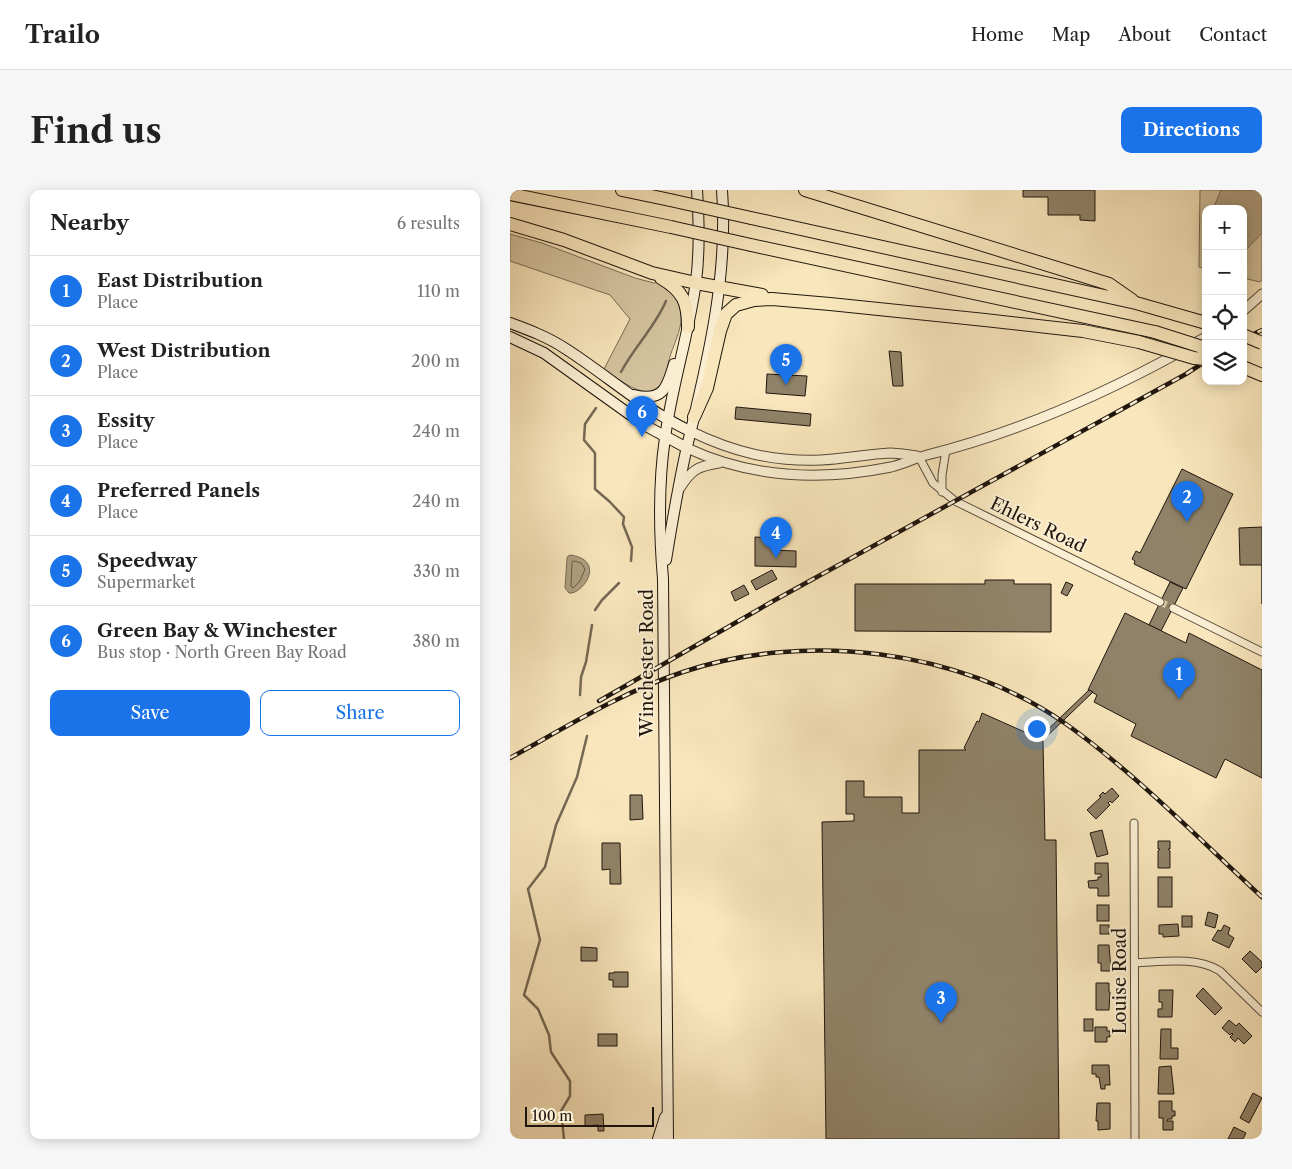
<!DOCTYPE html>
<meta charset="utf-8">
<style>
:root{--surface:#fff;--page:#f6f6f6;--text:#222;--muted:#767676;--line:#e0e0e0;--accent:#1a73e8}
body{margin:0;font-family:"Libre Caslon Text",serif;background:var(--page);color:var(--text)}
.controls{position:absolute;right:15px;top:15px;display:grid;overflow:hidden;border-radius:10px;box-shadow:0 2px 12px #0003}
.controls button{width:45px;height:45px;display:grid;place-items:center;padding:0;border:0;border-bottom:1px solid var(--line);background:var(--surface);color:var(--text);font:25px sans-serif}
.scale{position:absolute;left:15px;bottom:12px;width:129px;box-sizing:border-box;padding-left:5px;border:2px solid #1f160e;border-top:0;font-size:14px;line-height:18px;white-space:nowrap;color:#1f160e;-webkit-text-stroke:4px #fbefd3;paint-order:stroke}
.you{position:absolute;left:526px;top:538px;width:18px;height:18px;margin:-12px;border:4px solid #fff;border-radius:50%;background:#1a73e8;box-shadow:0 0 0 8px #1a73e833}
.badge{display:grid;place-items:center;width:32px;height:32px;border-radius:50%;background:var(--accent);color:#fff;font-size:16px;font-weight:700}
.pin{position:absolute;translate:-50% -41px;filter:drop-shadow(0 1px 2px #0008)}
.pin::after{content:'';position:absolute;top:26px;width:18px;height:15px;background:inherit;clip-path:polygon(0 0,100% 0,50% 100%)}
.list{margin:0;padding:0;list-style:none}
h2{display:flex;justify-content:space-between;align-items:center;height:65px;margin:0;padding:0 20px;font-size:21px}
h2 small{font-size:16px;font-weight:400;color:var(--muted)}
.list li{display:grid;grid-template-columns:32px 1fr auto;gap:15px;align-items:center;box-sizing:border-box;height:70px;padding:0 20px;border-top:1px solid var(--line)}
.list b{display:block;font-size:19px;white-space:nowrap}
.list p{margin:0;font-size:16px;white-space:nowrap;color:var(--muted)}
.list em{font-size:16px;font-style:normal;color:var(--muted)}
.actions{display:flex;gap:10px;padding:15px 20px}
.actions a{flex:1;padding:11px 0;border:1px solid var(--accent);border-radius:10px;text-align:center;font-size:18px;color:var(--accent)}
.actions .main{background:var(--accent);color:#fff}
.icon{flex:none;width:28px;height:28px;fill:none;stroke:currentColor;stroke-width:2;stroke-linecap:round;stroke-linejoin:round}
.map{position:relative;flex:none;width:752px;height:949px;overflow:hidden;border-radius:10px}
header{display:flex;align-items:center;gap:30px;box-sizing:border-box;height:70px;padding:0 25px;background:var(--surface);border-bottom:1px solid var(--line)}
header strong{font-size:24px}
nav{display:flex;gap:28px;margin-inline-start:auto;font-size:18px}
.intro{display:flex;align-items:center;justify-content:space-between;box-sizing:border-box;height:120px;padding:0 30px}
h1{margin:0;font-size:35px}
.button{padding:12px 22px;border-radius:10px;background:var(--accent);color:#fff;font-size:18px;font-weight:700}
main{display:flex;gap:30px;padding:0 30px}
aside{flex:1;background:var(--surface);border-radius:10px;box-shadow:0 2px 12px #0003}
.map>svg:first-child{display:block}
</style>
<header>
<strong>Trailo</strong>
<nav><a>Home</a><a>Map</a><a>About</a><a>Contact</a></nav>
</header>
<div class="intro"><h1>Find us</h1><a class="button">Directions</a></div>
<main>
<aside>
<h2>Nearby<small>6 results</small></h2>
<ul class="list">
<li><span class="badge">1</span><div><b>East Distribution</b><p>Place</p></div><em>110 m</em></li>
<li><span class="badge">2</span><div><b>West Distribution</b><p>Place</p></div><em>200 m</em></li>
<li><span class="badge">3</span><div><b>Essity</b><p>Place</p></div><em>240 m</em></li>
<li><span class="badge">4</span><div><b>Preferred Panels</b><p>Place</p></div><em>240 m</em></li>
<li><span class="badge">5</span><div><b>Speedway</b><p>Supermarket</p></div><em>330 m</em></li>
<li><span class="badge">6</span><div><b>Green Bay &amp; Winchester</b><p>Bus stop · North Green Bay Road</p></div><em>380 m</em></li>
</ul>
<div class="actions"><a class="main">Save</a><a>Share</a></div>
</aside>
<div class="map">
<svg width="752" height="949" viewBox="0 0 752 949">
<rect width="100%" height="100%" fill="#f9e6bc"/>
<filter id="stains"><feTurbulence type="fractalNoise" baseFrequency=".004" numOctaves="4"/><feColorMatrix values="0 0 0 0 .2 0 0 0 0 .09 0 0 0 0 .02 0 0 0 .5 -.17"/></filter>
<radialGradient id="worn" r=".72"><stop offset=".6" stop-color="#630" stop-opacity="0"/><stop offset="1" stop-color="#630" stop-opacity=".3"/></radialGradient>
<g fill="#d4c39e" stroke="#7a6c56">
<path d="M690,0H752V90L750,92L733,88V19H696V79L689,77Z"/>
<path d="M0,44L32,53L125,88L144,93L149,92C158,99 165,103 169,114C176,135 164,151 159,170C157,177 158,186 154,192C150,196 143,201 138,202C124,202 104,186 94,179L120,129L100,105L0,71Z"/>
</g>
<g fill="#af9f81" stroke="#756853">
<path d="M711,0H752V43L733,63V19H703Z"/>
<path d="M61,365C97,371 72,405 59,403L55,398L57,368L58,366Z"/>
</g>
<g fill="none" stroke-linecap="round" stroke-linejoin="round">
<path stroke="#675a48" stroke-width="1" d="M64,371L71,373L75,379L70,391L63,398L61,396L62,372Z"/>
<g stroke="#756853" stroke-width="2.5">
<path d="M111,182C124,157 145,137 156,111"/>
<path d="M86,218L75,234L74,250L85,263V299L100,312L114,327L113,334L122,357L121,371"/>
<path d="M85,420L92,410L109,393"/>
<path d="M70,505L71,487L76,472L82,435"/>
<path d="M54,949L51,921L60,906V891L41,862L39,845L28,819L14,805L30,750L18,699L35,677L46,635L67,587L77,546"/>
</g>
</g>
<g fill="#908268" stroke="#1f160e">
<path d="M513,0H585V31L570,30V25H538V7H513Z"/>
<path d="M379,161L391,162L393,196H383Z"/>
<path d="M257,184L297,186L295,206L256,203Z"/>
<path d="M226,217L301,224L300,236L225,229Z"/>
<path d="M672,279L723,304L676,399L624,374L625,371L622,369L626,361L630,363Z"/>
<path d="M752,337V414V375H730L729,338Z"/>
<path d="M245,347L262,348V360L286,361V377L245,376Z"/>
<path d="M262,380L267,389L246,400L241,391Z"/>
<path d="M475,390H504V394H541V442L345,441V394H475Z"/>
<path d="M556,392L563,395L557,406L551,403Z"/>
<path d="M660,392L673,398L651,441L639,435Z"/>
<path d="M234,395L239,404L225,411L221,402Z"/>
<path d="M615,423L676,453L679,443L752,480V588L715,569L706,588L621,546L626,534L584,512L587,505L578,500Z"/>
<path d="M579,500L583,502L533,550L530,547Z"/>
<path d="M472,523L528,548L529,547L533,551L535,650H546L549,949H316L312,632L344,631V624H336V591H354V607H392V623H409V560H456L454,558L467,531L469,532Z"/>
<path d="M602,598L609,606L602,613L600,611L598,613L600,615L586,629L577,620L591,607L589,606L593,602L595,604Z"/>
<path d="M120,605H132L133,629L120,630Z"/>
<path d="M592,640L598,664L587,667L580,643Z"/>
<path d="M648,651H660V659H658L660,661V678H648V661L650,659H648Z"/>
<path d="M92,653H110L111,694H100V679L92,680Z"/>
<path d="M585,673H598L599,706H588V698H579L578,691L588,690V687H591V684H585Z"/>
<rect x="648" y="687" width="14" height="30"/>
<rect x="587" y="715" width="12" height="16"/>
<path d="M698,722L708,725L705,738L695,735Z"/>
<rect x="672" y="726" width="10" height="11"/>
<path d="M668,734L669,746L653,747V744H649V735Z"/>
<rect x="590" y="735" width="9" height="9"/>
<path d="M714,735L720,738L718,744L724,748L719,758L702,750L708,740L711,741Z"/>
<path d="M588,755H599L601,781H591V773H588Z"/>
<path d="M71,757L87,758V771H71Z"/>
<path d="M740,761L752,772V777L746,783L732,769Z"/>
<path d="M104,782H118V797H103V790H99V783H104Z"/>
<path d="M586,793H599V802H600L599,820H586Z"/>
<path d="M693,798L712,818L705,825L686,806Z"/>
<path d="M649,800H663L662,827H648V819H652V812H649Z"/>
<rect x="574" y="829" width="9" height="12"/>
<path d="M719,830L726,836L729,833L742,846L734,854L728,848L725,852L720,847L723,844L722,843L720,845L712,838Z"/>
<path d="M585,837H597V841H600V847H597V852H585Z"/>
<path d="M651,839H661V858H668V869H650Z"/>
<rect x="88" y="844" width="19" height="12"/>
<path d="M582,875H599L600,895H595V899H591L589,887H586V884H582Z"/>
<path d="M661,876L664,904H648L649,877Z"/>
<path d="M743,903L752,908L739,933L730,928Z"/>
<path d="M649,911H662V921H665V926H662V929H658L657,931H663V940H653V928H649Z"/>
<path d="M587,913H600V939L588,940V931H586Z"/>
<path d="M93,924L94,941H88V935L75,936V925Z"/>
<path d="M724,937L736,943L733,949H718Z"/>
</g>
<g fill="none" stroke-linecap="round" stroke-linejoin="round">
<path stroke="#d8c7a2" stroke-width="7" stroke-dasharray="7 3.5" stroke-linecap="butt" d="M650,412L663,418"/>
<g stroke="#564a3a" stroke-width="9">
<g id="minor">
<path d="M409,267L423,293L445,311L650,412"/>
<path d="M432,302V285L436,260"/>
<path d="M663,418L752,462"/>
<path d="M624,633L625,949"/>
<path d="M625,773C652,772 686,766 710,781L752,822"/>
</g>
</g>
<g stroke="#564a3a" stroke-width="11">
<g id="tertiary">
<path d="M733,121L752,104"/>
<path d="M681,155L696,147"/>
<path d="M180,241C223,262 263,272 311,270C334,269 357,264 380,263C389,263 398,265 407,266"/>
<path d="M177,258C241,288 312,291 381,277C394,274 405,268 417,265C506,243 590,206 670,162"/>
<path d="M170,298C181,280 188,276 209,273"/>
</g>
</g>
<g stroke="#1f160e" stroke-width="12">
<g id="secondary">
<path d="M0,133C19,140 38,147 56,159C98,186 135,220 180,241"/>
<path d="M0,147L34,163L136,236L177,258"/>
<path d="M124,205C153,212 157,198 164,174"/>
<path d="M156,370C163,327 170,283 181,240C200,161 218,82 212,0"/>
<path d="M148,949L155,927"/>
<path d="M158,949L153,389C149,341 148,295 155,248C162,195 179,144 186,91C190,61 189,30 187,0"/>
</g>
</g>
<g stroke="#1f160e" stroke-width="14">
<g id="motorway">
<path d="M112,0L160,10"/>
<path d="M295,0L599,94L622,110"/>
<path d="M0,4L161,37"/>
<path d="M241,28L626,113L696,133"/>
<path d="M0,34L54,50L142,83L186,93L252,105"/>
<path d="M241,55L645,142"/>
<path d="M151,88C173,101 178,112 178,137"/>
<path d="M733,177L752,185"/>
<path d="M184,227L197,198L210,141L216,124L226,115L244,110L262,109L320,114L475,130L573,141L629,152"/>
</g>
</g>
<use href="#minor" stroke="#fbefd3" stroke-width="7"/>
<use href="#tertiary" stroke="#fbefd3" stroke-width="9"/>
<use href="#secondary" stroke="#fbefd3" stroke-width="10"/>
<use href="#motorway" stroke="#f9e6bc" stroke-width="12"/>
<g stroke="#1f160e" stroke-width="4.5">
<g id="rail">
<path d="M733,149L752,140"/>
<path d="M89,511L265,410L676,184L696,171"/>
<path d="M0,568C56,537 112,502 173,482C295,441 450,459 556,534C626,584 688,648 752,707"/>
</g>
</g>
<use href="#rail" stroke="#fbefd3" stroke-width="2.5" stroke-dasharray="8" stroke-linecap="butt"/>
<g stroke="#1f160e" stroke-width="14" stroke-linecap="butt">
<g id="motorway-bridge">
<path d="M160,10L241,28"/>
<path d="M161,37L241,55"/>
<path d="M645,142L689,156L696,160"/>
<path d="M733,145L752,153"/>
<path d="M629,152L684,168L696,169"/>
</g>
</g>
<use href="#motorway-bridge" stroke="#f9e6bc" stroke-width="12"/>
</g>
<g text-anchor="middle" stroke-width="4" stroke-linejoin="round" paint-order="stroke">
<g font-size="18" fill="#1f160e" stroke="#fbefd3">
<text transform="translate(528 335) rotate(26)" y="6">Ehlers Road</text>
<text transform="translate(137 473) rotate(-90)" y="6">Winchester Road</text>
<text transform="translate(610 791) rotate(-90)" y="6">Louise Road</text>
</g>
</g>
<rect width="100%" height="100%" filter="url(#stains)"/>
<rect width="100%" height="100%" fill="url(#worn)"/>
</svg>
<div class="controls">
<button>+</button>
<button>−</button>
<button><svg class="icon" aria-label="locate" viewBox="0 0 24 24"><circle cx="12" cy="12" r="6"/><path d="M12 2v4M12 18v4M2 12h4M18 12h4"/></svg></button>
<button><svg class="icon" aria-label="layers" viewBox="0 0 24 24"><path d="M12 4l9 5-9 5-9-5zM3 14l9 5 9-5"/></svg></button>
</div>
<div class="scale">100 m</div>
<div class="you"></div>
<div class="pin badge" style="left:669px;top:509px">1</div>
<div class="pin badge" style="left:677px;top:332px">2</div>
<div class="pin badge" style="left:431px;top:833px">3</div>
<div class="pin badge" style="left:266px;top:368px">4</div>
<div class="pin badge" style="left:276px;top:195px">5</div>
<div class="pin badge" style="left:132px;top:247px">6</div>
</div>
</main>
